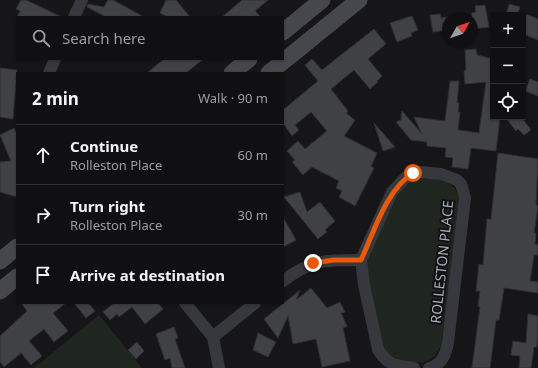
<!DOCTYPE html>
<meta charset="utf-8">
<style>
:root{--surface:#101012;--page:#19191b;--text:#f1f3f6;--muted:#9c9d9f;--line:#303032}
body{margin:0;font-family:"Noto Sans",sans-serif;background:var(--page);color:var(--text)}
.controls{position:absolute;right:12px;top:12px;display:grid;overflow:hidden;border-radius:0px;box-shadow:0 1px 3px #0004}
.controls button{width:36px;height:36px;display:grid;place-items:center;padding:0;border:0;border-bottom:1px solid var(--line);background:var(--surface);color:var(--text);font:20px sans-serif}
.compass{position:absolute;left:442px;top:12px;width:36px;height:36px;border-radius:50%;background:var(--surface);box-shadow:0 1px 3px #0004;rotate:50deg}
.stop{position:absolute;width:12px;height:12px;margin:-9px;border:3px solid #ea580c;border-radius:50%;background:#fff}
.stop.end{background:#ea580c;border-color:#fff;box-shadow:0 1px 4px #0008}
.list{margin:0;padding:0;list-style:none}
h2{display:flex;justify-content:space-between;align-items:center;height:52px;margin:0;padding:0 16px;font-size:17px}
h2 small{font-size:13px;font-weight:400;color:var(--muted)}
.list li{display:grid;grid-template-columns:26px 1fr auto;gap:12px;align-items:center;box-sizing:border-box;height:60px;padding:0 16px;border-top:1px solid var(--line)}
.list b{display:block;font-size:15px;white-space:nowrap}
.list p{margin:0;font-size:13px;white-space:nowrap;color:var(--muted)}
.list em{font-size:13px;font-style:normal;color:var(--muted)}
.icon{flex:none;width:22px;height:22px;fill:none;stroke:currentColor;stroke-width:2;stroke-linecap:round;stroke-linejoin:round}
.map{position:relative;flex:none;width:538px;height:368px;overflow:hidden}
.search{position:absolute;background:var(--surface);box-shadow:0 1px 3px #0004;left:16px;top:16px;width:268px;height:44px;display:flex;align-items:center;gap:10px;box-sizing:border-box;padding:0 14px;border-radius:0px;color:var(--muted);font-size:15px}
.panel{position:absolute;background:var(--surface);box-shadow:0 1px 3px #0004;left:16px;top:72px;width:268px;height:232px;border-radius:0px}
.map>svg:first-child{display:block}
</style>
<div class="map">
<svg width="538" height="368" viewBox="0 0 538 368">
<rect width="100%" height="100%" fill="#161618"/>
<g fill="#1e261f">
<path d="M416,178C438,179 456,178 460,203L441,346C438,351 436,356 431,359C419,367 396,359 385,353L365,268L372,246L401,188L405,183Z"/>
<path d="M99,315L142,368H34Z"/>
</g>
<g fill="#404145" stroke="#303034">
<path d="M21,0H26L62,17H17L20,11L16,9Z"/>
<path d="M108,0H113L144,17H106L87,7L88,4L104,7Z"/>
<path d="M166,0H176L190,17H168L160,13Z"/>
<path d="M242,0H268L255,11L261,17H222Z"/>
<path d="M509,4L520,7L517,15H506Z"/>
<path d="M485,5L489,27L472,29V13L476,12L475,6Z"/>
<path d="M523,13L538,19V40L523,34Z"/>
<path d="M440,14L441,18L448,17V30L433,32L430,15Z"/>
<path d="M412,16L418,30L411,33L412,36L397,42L390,23Z"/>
<path d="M374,29L386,44L368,59L382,76L377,81L378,82L370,89L354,70L331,89L348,111L346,113L355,120L344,136L377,153L371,166L374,168L355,206L339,197L342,191L336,188L339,181L312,167L303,175L292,162L295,160L287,151L298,141L305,149L327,131L311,112L295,125L299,130L292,136L283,123V110L318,81L305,65L312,59L322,70Z"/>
<path d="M476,49L477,55L493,59V117H500L496,151L471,148L468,169L452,167L453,158L445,157L446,148L427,146V142L411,140L396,122L401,120L402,111L422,134L414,117L445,121L450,81H459L457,103H459L458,112H460L458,130L479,133L486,82L465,84L464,71L466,70L465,50Z"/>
<path d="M164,59H203L186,73H147Z"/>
<path d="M0,68L17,70L13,119L0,117Z"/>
<path d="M530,79L538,82V96L525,91Z"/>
<path d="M505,117H521L531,130L524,135L518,129L516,131Z"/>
<path d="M374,123L395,147L383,151Z"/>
<path d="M14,128L17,134V197L0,192V162L11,161L0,135Z"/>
<path d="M498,153L538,159L536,205L538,206L534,233H536L535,244L538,245V255H534L530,281L538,282V293L504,288L499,320H496L490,368H472L480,307L478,306L480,291H476L479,264L483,265L487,219H491Z"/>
<path d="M300,192L307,212L320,202L335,221L325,230L327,232L318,239L284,197Z"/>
<path d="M283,217L296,240L283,247Z"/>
<path d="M311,288L327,308L340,302L345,312L341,313L347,326L343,328L350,361L322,367L316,339L293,344L288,316L278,338L264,319L300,290L296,300Z"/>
<path d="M21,303H66L53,313L68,331L54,342L44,329L29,341L42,356L31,365L21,353L4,367L0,362V336L27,311Z"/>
<path d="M74,303H88L95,311L86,318Z"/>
<path d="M114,303H158L163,309L145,324L132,307L119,317L117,314L110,320L103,312Z"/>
<path d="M528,314L538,316L537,347H534L531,368H519L520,356L511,355L513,341L526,343Z"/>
<path d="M174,327L178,338L175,339L185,368H172L170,358L165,360L156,334Z"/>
<path d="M258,333L276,342L268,357L253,350Z"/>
<path d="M137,342L144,351L136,359L128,350Z"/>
</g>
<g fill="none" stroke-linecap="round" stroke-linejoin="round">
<g stroke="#37383d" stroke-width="12">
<path d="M74,17L82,0"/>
<path d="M49,73L55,59"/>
<path d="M283,281C312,259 326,260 361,260"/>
<path d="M185,303L213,337L219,368"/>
<path d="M213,337L255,303"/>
<path d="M414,368C398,366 386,365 378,349L364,285L361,260L392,192L405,178L413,173L420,172L441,174L457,180L461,184L465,198L448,342C446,354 442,365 429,368"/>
</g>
<g stroke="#45474d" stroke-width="17">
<path d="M283,32L322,0"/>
<path d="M232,73L249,59"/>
<path d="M269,73L359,0"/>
<path d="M0,261L17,247"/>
<path d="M0,291L17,277"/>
</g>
</g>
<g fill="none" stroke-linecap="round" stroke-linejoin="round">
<path stroke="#ea580c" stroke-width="5" d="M313,263L334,260H361C374,232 386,190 413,173"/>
</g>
<g text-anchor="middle" stroke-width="4" stroke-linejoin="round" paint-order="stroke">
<g font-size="14" fill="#a8adb8" stroke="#111113">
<text transform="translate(442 262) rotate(-84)" y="5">ROLLESTON PLACE</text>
</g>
</g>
</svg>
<div class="controls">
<button>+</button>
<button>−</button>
<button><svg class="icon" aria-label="locate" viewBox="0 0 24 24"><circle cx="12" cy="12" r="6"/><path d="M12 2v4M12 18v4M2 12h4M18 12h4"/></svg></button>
</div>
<svg class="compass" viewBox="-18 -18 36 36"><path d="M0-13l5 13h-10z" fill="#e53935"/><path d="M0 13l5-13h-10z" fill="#9c9d9f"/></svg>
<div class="stop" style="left:413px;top:173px"></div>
<div class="stop end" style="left:313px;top:263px"></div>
<div class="search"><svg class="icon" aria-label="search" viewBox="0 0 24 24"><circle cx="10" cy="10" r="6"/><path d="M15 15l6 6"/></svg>Search here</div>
<section class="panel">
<h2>2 min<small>Walk · 90 m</small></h2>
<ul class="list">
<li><svg class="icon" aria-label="ahead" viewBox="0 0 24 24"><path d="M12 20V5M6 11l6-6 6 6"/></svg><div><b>Continue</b><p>Rolleston Place</p></div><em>60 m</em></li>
<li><svg class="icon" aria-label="right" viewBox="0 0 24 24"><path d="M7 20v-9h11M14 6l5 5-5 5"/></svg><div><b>Turn right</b><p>Rolleston Place</p></div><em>30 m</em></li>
<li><svg class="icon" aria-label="arrive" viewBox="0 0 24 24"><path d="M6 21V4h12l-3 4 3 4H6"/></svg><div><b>Arrive at destination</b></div></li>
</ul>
</section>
</div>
